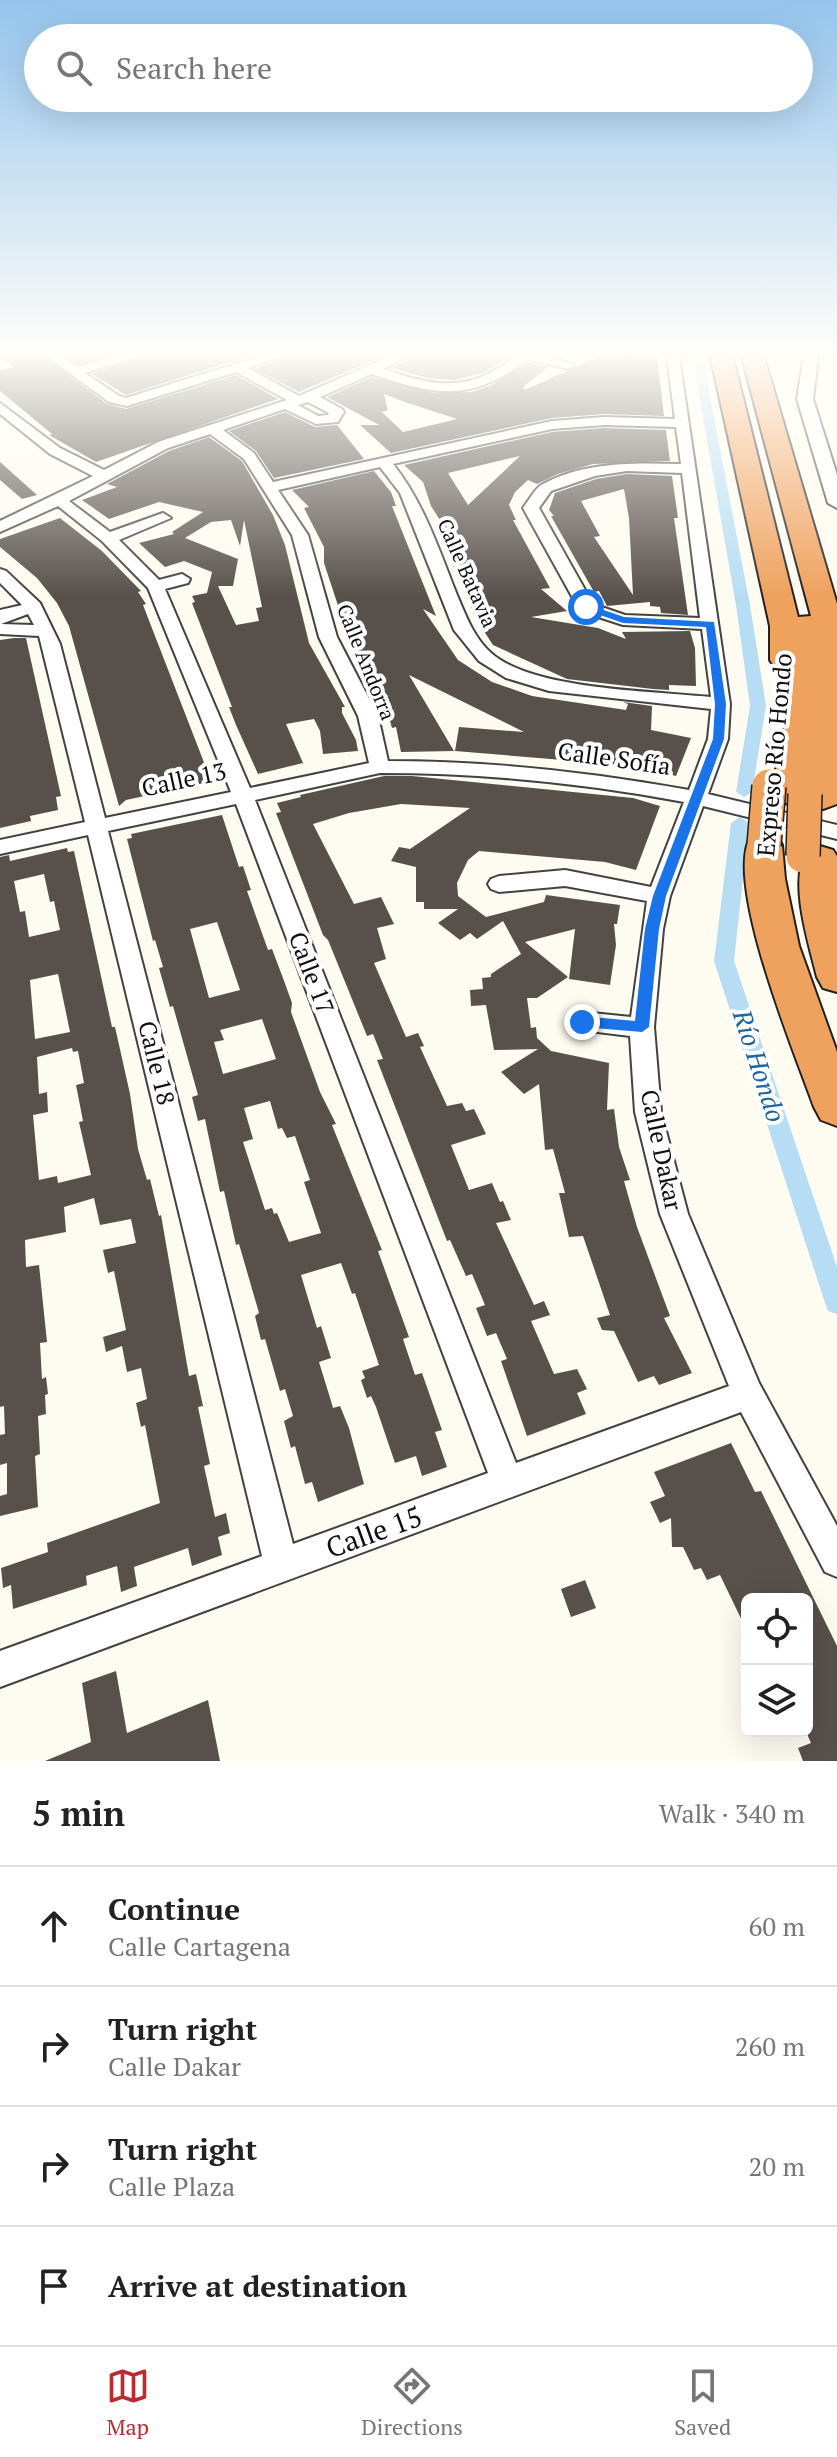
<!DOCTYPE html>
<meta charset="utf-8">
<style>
:root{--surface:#fff;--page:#f6f6f6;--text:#222;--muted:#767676;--line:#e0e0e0;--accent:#ba2b32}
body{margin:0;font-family:"PT Serif",serif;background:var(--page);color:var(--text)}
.controls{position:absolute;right:24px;bottom:24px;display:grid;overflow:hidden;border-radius:12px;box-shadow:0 8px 32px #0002}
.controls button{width:72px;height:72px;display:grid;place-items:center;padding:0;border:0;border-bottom:2px solid var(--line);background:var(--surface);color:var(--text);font:40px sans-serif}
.stop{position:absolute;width:24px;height:24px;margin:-18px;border:6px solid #1a73e8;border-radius:50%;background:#fff}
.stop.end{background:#1a73e8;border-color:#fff;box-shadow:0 2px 8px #0008}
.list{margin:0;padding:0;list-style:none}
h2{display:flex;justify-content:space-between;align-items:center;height:104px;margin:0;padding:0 32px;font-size:34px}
h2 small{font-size:26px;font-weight:400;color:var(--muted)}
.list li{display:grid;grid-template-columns:52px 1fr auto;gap:24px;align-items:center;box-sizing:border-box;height:120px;padding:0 32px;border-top:2px solid var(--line)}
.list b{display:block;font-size:30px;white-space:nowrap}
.list p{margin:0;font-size:26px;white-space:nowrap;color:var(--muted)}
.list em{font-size:26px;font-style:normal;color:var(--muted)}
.icon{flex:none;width:44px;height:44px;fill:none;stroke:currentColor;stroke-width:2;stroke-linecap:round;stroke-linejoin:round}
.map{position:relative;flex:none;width:837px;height:1761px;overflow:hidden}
.search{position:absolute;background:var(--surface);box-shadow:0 8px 32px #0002;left:24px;right:24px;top:24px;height:88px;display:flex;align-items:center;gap:20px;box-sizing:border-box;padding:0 28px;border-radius:44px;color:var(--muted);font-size:30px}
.sheet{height:584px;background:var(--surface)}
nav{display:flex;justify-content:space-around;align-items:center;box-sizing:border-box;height:112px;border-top:2px solid var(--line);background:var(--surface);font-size:22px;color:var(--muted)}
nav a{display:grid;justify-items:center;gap:4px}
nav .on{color:var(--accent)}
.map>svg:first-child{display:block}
</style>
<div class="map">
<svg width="837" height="1761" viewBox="0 0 837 1761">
<rect width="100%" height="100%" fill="#fefcf1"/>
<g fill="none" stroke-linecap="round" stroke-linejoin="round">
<g fill="#b7ddf4" fill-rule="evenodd">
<path d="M691,350H701L750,605L766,706L752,792L744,797L736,792L750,706L736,605Z"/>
<path d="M740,817L749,823L734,961L837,1267V1314L828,1311L825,1303L714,961L731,823Z"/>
</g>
</g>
<g fill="#57504b" fill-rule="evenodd">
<path d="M0,350H35L107,404L126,409L236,375L278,399L96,462L49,435L52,434L0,391V370L13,367L0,355Z"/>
<path d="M59,350H124L78,364Z"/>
<path d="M161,350H268L126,395L92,374Z"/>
<path d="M303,350H334L350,357L362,350L393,352L299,392L255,369Z"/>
<path d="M433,350H521L483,373L455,380L428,378L391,368Z"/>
<path d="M636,350H654L657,355L664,416L604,414L552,418L391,453L360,425H379L327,397L372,377L434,393L471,392L490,386L529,362L548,367L523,387L525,390L606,353L626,359L625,354H637ZM384,394L405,402L457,419L403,432L382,412L388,410Z"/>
<path d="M285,412L315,427L337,425L364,459L274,478L256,451L229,431Z"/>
<path d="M604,428L666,430L670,461L593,464L558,474L537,484L528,480L515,492L509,505L516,520H513L550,588L541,589L567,611L531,617L598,628L626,639L622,632L690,631L695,648L696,686L669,685V690L653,689L567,679L493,645L476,619L451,560L463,556L431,506L423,482L404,465L552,432ZM520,456L468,505L448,473Z"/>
<path d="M209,437L242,461L273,515L285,545L309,643L345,707H342V713L356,740L358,751L323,754L320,731L314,719L286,724L303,763L258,774L236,725L229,707H232L192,603L195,602L192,596L207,593L212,572L184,561L165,567L139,543L174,534L172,532L203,512L159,502L109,519L82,500L117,487L107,484L169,451ZM231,520L240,546L244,520L262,607L256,608L259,621L236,625L218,586H233L238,559L185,538L211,522Z"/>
<path d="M0,462L37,495L22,499L0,480Z"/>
<path d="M374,471L391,492L396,506H392L436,616L423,609L458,660L492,682L532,696L626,710L628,704L623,702L652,706L651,730L691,738L676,776L635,766L455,751L459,727L524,732L409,675L454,751L401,752L396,727L392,728L386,706L350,642L324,563V547L304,508L309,507L292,490Z"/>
<path d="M627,474L672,476L678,518H674L688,615L661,613L660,607L650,606V602L607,606L599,591L594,592L551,516H554L549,510L555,493L596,479ZM624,489L629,518L633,595L594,537L600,536L581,501Z"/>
<path d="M60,518L102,551L141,591L138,592L146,604L143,605L205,765H203L208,779L203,780L204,783L126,800L119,806L69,626L57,603L37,578L0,547V539Z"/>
<path d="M14,638H26L61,796L56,797L58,810L30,816L31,821L0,828V640Z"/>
<path d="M384,776H412L633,798L660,806L636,870L605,862L479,851L468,860L457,883L458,896L486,917L544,902L546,895L620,905L617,924H614L616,945L610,985L569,979L575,929L525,942L568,977L537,998H527L531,1028L536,1027L537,1038L551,1051L609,1063L607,1110L614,1109L619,1147L630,1180L624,1181L637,1227L670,1316L664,1318L692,1373L659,1385L654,1376L638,1382L614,1331L602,1330L597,1318L610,1315L583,1236L569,1237L559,1193H565L553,1149L545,1150L539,1084L524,1094L501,1072L538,1049L494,1050L486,1005L471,1006L470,990L483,989L482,978L491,977V974L521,954L503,921L477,939L470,933L460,940L438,923L458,909H424V902H416V867L391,861L399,847L410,849L470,808L401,804L349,813L313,824L354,904L381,897L394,924L377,928L386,959L374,963L406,1037L418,1033L424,1046L420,1047L447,1106L462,1103L466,1111L474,1109L486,1134L451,1145L469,1190L492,1183L500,1202L503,1201L511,1220L496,1223L534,1305L544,1301L550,1315L531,1321L554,1374L577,1369L587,1389L577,1393L586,1414L527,1436L501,1361L507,1359L496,1333L487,1336L476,1308L485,1305L472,1274L466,1276L450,1240L447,1241L377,1060L383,1059L373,1034L367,1036L328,940L323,935L276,813L281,812L277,803L301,797L300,795Z"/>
<path d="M222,815L239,867L243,866L251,890L247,891L268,950L272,949L283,978L292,1003L291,1012L320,1092L336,1124L332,1125L382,1250L378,1251L409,1337L403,1339L415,1375L422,1373L442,1430L435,1432L447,1467L422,1476L416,1456L395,1463L376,1407L371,1396L367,1398L361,1380L365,1378L362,1371L379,1365L355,1293L352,1294L341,1263L301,1275L317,1328L321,1326L331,1358L319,1362L331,1401L333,1408L340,1406L349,1428L364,1484L318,1502L312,1482L305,1484L295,1446L291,1448L284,1421L293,1416L285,1389L280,1391L265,1339L261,1340L255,1316L259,1313L239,1244L236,1245L224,1191L220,1192L205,1119L198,1121L192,1097L198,1095L173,1006L170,1007L159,968L163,967L155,940L153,941L127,839L132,838L131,834ZM217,922L240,990L209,998L190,929ZM262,1019L276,1059L223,1074L214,1042L224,1040L220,1030ZM270,1101L278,1129L282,1128L287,1138L295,1136L310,1180L304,1182L321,1233L289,1242L277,1213L274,1214L272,1208L265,1210L243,1142L253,1139L244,1108Z"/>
<path d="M67,848L68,852L74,851L112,1027H115L130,1094L138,1149L147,1180L150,1179L159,1216L161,1215L189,1376L196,1374L203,1406L198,1407L210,1464L204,1466L215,1517L226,1513L230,1533L218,1537L222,1555L192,1566L188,1548L134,1567L137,1586L121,1592L117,1566L86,1576L87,1585L13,1609L11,1585L3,1588L1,1568L48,1552L47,1543L160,1503L145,1425L141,1427L136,1403L147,1399L141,1368L127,1372L122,1346L106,1352L103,1337L126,1330L114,1271L108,1273L103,1250L136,1243L131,1219L100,1225L94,1198L64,1207L66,1232L25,1240L26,1267L39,1265L47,1342L40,1343L42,1379L46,1377L48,1394L45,1395L46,1414L38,1416L40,1454L35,1456L38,1507L0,1516V1496L7,1494V1463L0,1465V1435L5,1434L4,1406L0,1407V857L9,855L10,861ZM44,874L50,902L54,901L60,930L29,937L25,911L20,912L14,881ZM58,974L70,1032L35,1039L30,980ZM72,1048L73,1052L78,1051L84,1083L76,1085L83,1121L79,1122L91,1175L58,1183L57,1176L39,1180L33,1115L48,1112L47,1092L39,1094L37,1057Z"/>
<path d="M731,1443L755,1492L761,1491L837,1646V1761H803L798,1748L811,1743L807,1734V1599H747V1631L720,1575L707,1580L701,1568L694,1570L683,1547H672L671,1518L660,1523L650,1502L665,1496L654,1472Z"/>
<path d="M585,1580L596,1608L571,1617L561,1589Z"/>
<path d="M116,1671L127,1733L208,1700L220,1761H45L91,1742L82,1683Z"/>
</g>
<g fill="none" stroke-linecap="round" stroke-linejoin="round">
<g stroke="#424242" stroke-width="4">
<path id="minor" d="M38,350H53L77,367L137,350H158L85,373L119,396L126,398L280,350H300L248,368L299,396L405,350H422L383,369C424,383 459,393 499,368C513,359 520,350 538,350L535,353L574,365L568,369L528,359C472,403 435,396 372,374L320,397L342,409L344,412L338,422L316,424L285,409L223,430L254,453L273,482L552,421L604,417L675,419L666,350H678L730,704L728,739L708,794L837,825V839L703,806L670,896L663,929L654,1027L661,1112L688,1214L759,1383L837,1526V1577L825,1572L741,1412L0,1687V1651L262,1556L88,835L0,854V840L85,822L39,636L0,634V610L22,605L0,583V569L6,571L40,603L60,644L105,818L231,792L148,588L102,541L58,506L0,532V521L93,476L50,454L0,414V403L60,448L104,470L158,442L287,400L236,372L127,406L109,402ZM308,402L329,413L328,415L318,416L298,405ZM604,425L676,427L681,464C635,463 586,461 543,484C535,488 529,500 523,508L580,611L623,625L702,629L711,697C654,691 533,690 491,653C474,638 466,616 457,595C439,550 424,503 393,464L552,429ZM210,434L244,459L292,535L319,637L358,716L369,763L250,788L165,589L188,583L190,579L182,574L159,580L119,540L171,518L163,513L110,532L69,501L168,448ZM380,467L400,493L454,630L479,661L506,678L549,691L711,709L708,739L689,790C589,772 490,761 388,761L378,716L337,637L308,535L278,490ZM627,471L682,473L700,618L625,615L593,604L539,508L551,491L595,476ZM28,614L34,625L1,624ZM380,773C483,773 583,783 684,802L651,887L565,870L499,876L491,879L488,884L491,889L499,892L565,886L647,901L631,1017L582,1012L573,1015L570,1022L573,1029L630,1036L635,1112L660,1214L729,1386L516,1463L255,800ZM236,804L488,1473L293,1544L108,831Z"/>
</g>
<g stroke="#424242" stroke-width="4">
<path id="tertiary" d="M805,350H819L813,399L837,475V508L828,503L797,399Z"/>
</g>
<g stroke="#202020" stroke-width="4">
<g id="motorway">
<path d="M709,350H731L798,617L811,616L740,350H762L837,604V804L823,809L810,806L806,794L801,801L789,804L777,801L771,793L784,730L791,668L775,667L770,660V626Z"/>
<path d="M764,833L777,836L782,845L785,879L799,946L837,1052V1126L821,1120L814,1107C796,1056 723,881 751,836Z"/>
<path d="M820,846L833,850L837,856V992L823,988L817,977C809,944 788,880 807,850Z"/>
</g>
</g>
<use href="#minor" fill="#fff" fill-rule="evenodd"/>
<use href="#tertiary" fill="#fff" fill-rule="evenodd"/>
<use href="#motorway" fill="#efa15e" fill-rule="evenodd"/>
<g stroke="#202020" stroke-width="36" stroke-linecap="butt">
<g id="motorway-bridge">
<path d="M764,845L769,786"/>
<path d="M803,856L805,794"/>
</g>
</g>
<use href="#motorway-bridge" stroke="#efa15e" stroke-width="33"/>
</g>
<linearGradient id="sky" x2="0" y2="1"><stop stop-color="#94c4ed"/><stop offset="0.59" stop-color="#fffef9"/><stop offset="1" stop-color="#fffef9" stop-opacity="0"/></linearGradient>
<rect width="837" height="597" fill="url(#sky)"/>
<path fill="#1a73e8" d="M586,604L624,617L714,622L726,704L724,739L666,896L659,929L649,1027L642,1032L582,1027L575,1022L582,1016L635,1021L645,929L653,896L713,739L715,704L706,627L623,623L583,609V605Z"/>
<g text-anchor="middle" stroke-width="8" stroke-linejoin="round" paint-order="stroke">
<g font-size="20" fill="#0f0f0f" stroke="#fff">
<text transform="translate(467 573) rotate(66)" y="7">Calle Batavia</text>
<text transform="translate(366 662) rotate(68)" y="7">Calle Andorra</text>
</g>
<g font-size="24" fill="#0f0f0f" stroke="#fff">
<text transform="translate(775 755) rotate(-85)" y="8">Expreso Río Hondo</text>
<text transform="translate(614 759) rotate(8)" y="8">Calle Sofía</text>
<text transform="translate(184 780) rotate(-12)" y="8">Calle 13</text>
<text transform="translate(311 973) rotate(69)" y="8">Calle 17</text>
<text transform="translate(156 1063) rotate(76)" y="8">Calle 18</text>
<text transform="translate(661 1150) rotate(78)" y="8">Calle Dakar</text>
</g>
<g font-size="26" font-style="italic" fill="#1b649d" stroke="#fff">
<text transform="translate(759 1066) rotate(72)" y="9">Río Hondo</text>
</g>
<g font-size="28" fill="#0f0f0f" stroke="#fff">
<text transform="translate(374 1532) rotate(-20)" y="10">Calle 15</text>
</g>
</g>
</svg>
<div class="controls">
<button><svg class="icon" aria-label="locate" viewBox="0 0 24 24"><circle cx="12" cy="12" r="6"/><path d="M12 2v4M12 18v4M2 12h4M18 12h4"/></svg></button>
<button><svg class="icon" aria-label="layers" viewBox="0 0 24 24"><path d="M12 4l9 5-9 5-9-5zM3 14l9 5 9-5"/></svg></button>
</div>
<div class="stop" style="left:586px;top:607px"></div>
<div class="stop end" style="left:582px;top:1022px"></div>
<div class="search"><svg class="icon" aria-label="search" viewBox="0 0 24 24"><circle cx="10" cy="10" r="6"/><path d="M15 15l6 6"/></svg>Search here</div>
</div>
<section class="sheet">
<h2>5 min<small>Walk · 340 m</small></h2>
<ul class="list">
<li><svg class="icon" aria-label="ahead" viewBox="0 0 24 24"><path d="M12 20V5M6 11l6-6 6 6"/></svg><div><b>Continue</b><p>Calle Cartagena</p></div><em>60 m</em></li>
<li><svg class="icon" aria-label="right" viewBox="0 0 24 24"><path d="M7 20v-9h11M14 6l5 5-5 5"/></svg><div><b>Turn right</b><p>Calle Dakar</p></div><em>260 m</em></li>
<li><svg class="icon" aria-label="right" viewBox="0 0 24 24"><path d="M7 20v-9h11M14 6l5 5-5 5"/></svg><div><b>Turn right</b><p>Calle Plaza</p></div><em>20 m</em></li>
<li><svg class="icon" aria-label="arrive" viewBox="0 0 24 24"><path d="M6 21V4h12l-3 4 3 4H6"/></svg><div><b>Arrive at destination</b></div></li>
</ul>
</section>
<nav>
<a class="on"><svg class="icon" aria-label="map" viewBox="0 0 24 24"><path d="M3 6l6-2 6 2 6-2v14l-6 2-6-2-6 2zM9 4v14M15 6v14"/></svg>Map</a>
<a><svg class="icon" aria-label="directions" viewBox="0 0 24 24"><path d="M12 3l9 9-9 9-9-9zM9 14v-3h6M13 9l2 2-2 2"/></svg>Directions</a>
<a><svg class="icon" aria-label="saved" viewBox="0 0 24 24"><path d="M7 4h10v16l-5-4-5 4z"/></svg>Saved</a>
</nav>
